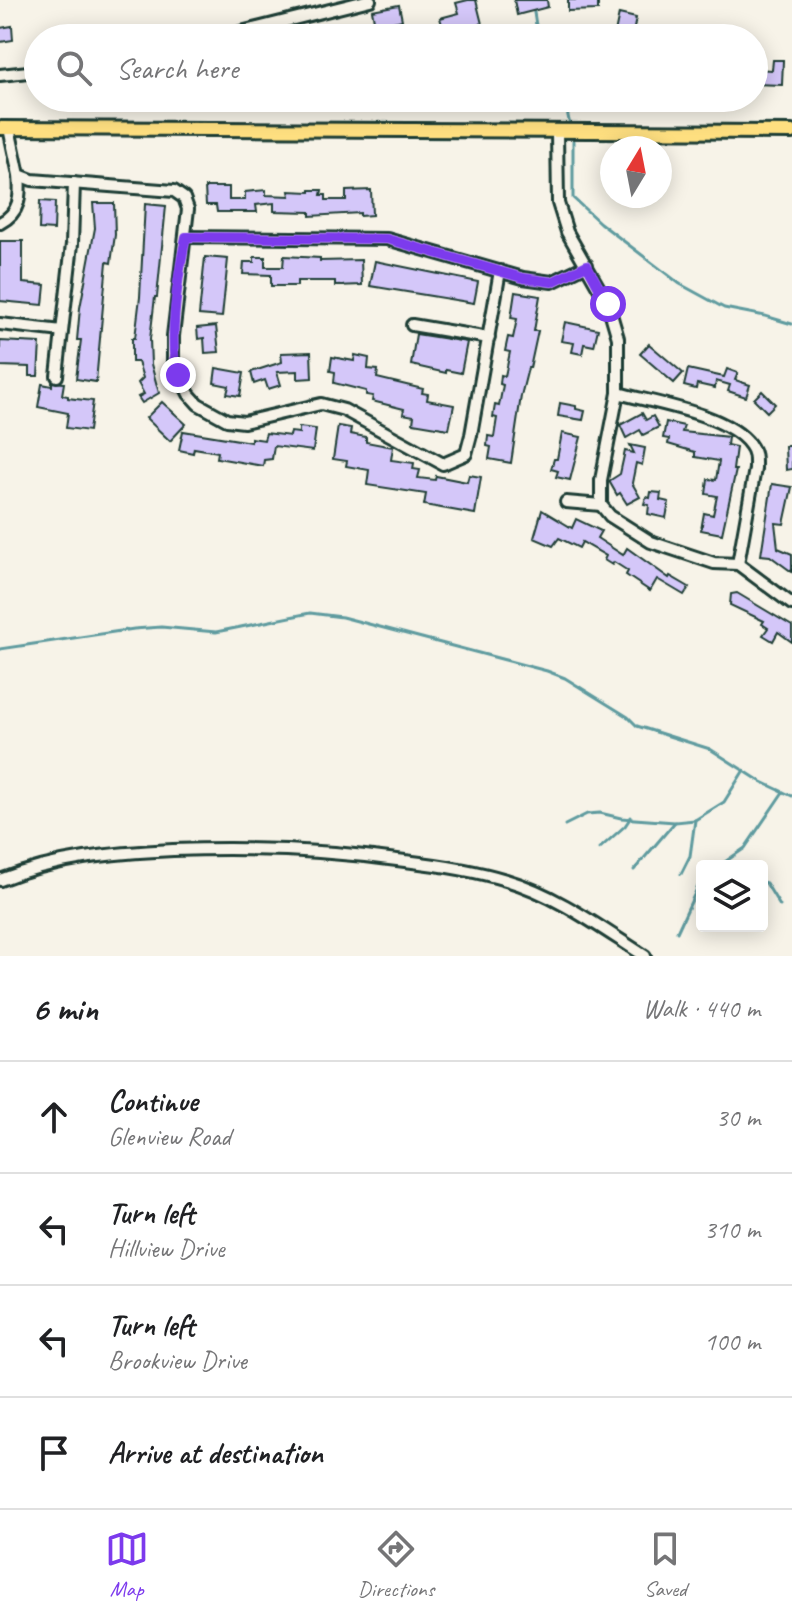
<!DOCTYPE html>
<meta charset="utf-8">
<style>
:root{--surface:#fff;--page:#f2f2f2;--text:#202124;--muted:#757577;--line:#e0e0e0;--accent:#7c3aed}
body{margin:0;font-family:Caveat,sans-serif;background:var(--page);color:var(--text)}
.controls{position:absolute;right:24px;bottom:24px;display:grid;overflow:hidden;border-radius:8px;box-shadow:0 4px 20px #0003}
.controls button{width:72px;height:72px;display:grid;place-items:center;padding:0;border:0;border-bottom:2px solid var(--line);background:var(--surface);color:var(--text);font:40px sans-serif}
.compass{position:absolute;left:600px;top:136px;width:72px;height:72px;border-radius:50%;background:var(--surface);box-shadow:0 4px 20px #0003;rotate:10deg}
.stop{position:absolute;width:24px;height:24px;margin:-18px;border:6px solid #7c3aed;border-radius:50%;background:#fff}
.stop.end{background:#7c3aed;border-color:#fff;box-shadow:0 2px 8px #0008}
.list{margin:0;padding:0;list-style:none}
h2{display:flex;justify-content:space-between;align-items:center;height:104px;margin:0;padding:0 32px;font-size:34px}
h2 small{font-size:26px;font-weight:400;color:var(--muted)}
.list li{display:grid;grid-template-columns:52px 1fr auto;gap:24px;align-items:center;box-sizing:border-box;height:112px;padding:0 32px;border-top:2px solid var(--line)}
.list b{display:block;font-size:30px;white-space:nowrap}
.list p{margin:0;font-size:26px;white-space:nowrap;color:var(--muted)}
.list em{font-size:26px;font-style:normal;color:var(--muted)}
.icon{flex:none;width:44px;height:44px;fill:none;stroke:currentColor;stroke-width:2;stroke-linecap:round;stroke-linejoin:round}
.map{position:relative;flex:none;width:792px;height:956px;overflow:hidden}
.search{position:absolute;background:var(--surface);box-shadow:0 4px 20px #0003;left:24px;right:24px;top:24px;height:88px;display:flex;align-items:center;gap:20px;box-sizing:border-box;padding:0 28px;border-radius:44px;color:var(--muted);font-size:30px}
.sheet{height:552px;background:var(--surface)}
nav{display:flex;justify-content:space-around;align-items:center;box-sizing:border-box;height:112px;border-top:2px solid var(--line);background:var(--surface);font-size:22px;color:var(--muted)}
nav a{display:grid;justify-items:center;gap:4px}
nav .on{color:var(--accent)}
.map>svg:first-child{display:block}
</style>
<div class="map">
<svg width="792" height="956" viewBox="0 0 792 956">
<rect width="100%" height="100%" fill="#f7f3e8"/>
<filter id="ink" filterUnits="userSpaceOnUse"><feTurbulence type="fractalNoise" baseFrequency=".0125" numOctaves="2"/><feDisplacementMap in="SourceGraphic" scale="16" xChannelSelector="R" yChannelSelector="G"/><feConvolveMatrix kernelMatrix="1 2 1 2 8 2 1 2 1" color-interpolation-filters="sRGB"/></filter>
<g filter="url(#ink)">
<g fill="none" stroke-linecap="round" stroke-linejoin="round">
<g stroke="#5f9b9f" stroke-width="3">
<path d="M532,0L538,38"/>
<path d="M564,98L570,125"/>
<path d="M573,141V198L600,223L680,284L724,308L765,316L792,324"/>
<path d="M0,649L134,629L161,627L216,632L310,613L342,617L547,671L565,678L628,717L637,726L710,749L760,781L792,796"/>
<path d="M565,825L587,814L600,813L621,818L675,822L695,820L724,802L744,770"/>
<path d="M599,849L625,826L631,817"/>
<path d="M719,866L745,848L783,792"/>
<path d="M634,870L675,822"/>
<path d="M681,874L690,856L695,820"/>
<path d="M762,882L766,883L780,906"/>
<path d="M677,932L702,878"/>
</g>
</g>
<g fill="#d4c7f9" stroke="#1f3d34" stroke-width="2">
<path d="M468,0H476L482,24L445,34L440,18L459,13L456,3Z"/>
<path d="M514,0H547L548,7L517,15Z"/>
<path d="M568,0H598V10L568,11Z"/>
<path d="M399,5L402,20L375,26L372,10Z"/>
<path d="M619,14L636,18L632,38H614Z"/>
<path d="M12,26L13,40L0,42V28Z"/>
<path d="M773,60H783L782,85L754,84V69L772,70Z"/>
<path d="M205,187H229V200H245V192L266,190V195L290,196L289,191L310,192V190H322L321,195H326V200H346V191L371,190L372,215L360,216V213L310,216V212L274,211V203L256,205L257,212H217L216,205H206Z"/>
<path d="M40,201L55,202L54,230L39,229Z"/>
<path d="M93,203H114L115,235L111,263L107,262L96,382L76,379L81,340H77L80,308L95,228Z"/>
<path d="M145,204L166,206L157,297H155L150,339L151,364L159,393L142,403L138,397L144,394L138,383L143,378L138,362H132V338H135L140,297Z"/>
<path d="M0,241H23V283L45,285L43,305L0,301Z"/>
<path d="M284,256L320,258V261L361,260L362,285L335,286V281H297V286H271V275L243,274L244,262H254V257H265V267H283Z"/>
<path d="M205,257L228,259L222,317L199,315Z"/>
<path d="M375,261L478,282L474,303L370,286Z"/>
<path d="M515,292L540,296L534,331H538L530,368H528L521,396L511,463L489,459L491,447L487,446L488,436L494,437L497,418L493,417L495,405L499,406L503,385L500,384L501,375L505,376L510,352L505,351L508,337L513,338L517,319L511,318Z"/>
<path d="M565,322L598,329L594,346L584,344L582,354L572,352L574,343L561,341Z"/>
<path d="M216,326L219,352L205,353L204,338L198,339L197,328Z"/>
<path d="M416,334L467,342L461,373L446,370V373L411,365Z"/>
<path d="M0,341L40,343L38,376H30V367L0,366Z"/>
<path d="M649,344L683,373L674,383L640,354Z"/>
<path d="M311,352L312,378L298,379V371L277,372L281,385L268,389L265,380L254,384L251,372L282,362L281,353Z"/>
<path d="M355,355L369,358L368,369L378,370L377,378L423,389L422,393L428,394L427,400L454,405L449,429L413,423L414,416L403,414L404,409L372,401L373,396L366,395V391L334,383L335,372L330,371L332,357L354,361Z"/>
<path d="M216,368L244,373L240,396L227,394L229,386L214,383Z"/>
<path d="M688,369L724,377L727,369L738,373L735,380L750,385L746,397L728,391L730,385L716,381L715,388L697,384L696,389L684,386Z"/>
<path d="M52,382L64,383L62,395L68,396V398L93,401L89,431L66,428L68,413L38,407L42,384L52,386Z"/>
<path d="M762,391L775,404L767,412L754,399Z"/>
<path d="M162,402L186,424L170,441L146,418Z"/>
<path d="M560,403L576,406V409L585,411L583,420L558,416Z"/>
<path d="M642,413L646,420L653,416L659,427L643,435L640,430L626,438L620,425Z"/>
<path d="M666,422L684,426L682,432L728,437L727,445L736,447L733,470H736L722,534L701,530L704,513L713,515L717,496L706,494L708,479L716,480L719,461L695,457V452L668,444L669,439L663,438Z"/>
<path d="M338,426L351,428L350,434L366,437V442L393,447L391,460L414,463L413,469L420,470L418,478L435,480L436,476L467,482L469,475L481,477L475,514L424,505L426,494L367,485L369,470L346,466L347,461L333,459Z"/>
<path d="M299,427L316,429L313,451L274,446L272,459L264,460L263,466L217,458L218,452L194,448L193,453L179,450L183,431L251,442V438L264,440L266,433L290,436L291,432L299,433Z"/>
<path d="M562,433L581,437L570,480L556,477L558,471L551,469L554,459H557Z"/>
<path d="M630,445L645,448L642,465L636,463L632,483L640,497L627,504L620,493L617,495L609,481L620,474L625,451L634,453Z"/>
<path d="M785,446H792V469L786,470Z"/>
<path d="M772,484L792,487L784,524L775,523L778,548L792,554V572L770,556L761,555Z"/>
<path d="M651,492L661,493L660,500L669,502L666,518L648,514L649,505L644,504L646,497L650,498Z"/>
<path d="M542,510L572,528L576,519L601,531L597,538L623,555L627,548L669,578L670,576L689,587L684,595L657,579L650,591L626,575L628,571L614,562L612,565L604,560L606,556L582,542L579,548L559,538L553,546L534,538Z"/>
<path d="M737,593L792,626V642L778,632L773,641L763,635L768,628L762,624L764,621L730,605L731,594Z"/>
</g>
<g fill="none" stroke-linecap="round" stroke-linejoin="round">
<g stroke="#1f3d34" stroke-width="16">
<g id="minor">
<path d="M217,38L370,0"/>
<path d="M0,75L38,71"/>
<path d="M9,128L19,175L32,180L174,191L184,198L188,209L173,336V362L189,394L198,404L227,420L244,422L321,404L344,410L443,464L466,454L471,435L500,271"/>
<path d="M557,132L558,203L567,232L608,304L618,338V393L601,480V505L610,516L651,542L714,563L738,564L792,604"/>
<path d="M0,223C20,213 21,196 19,175"/>
<path d="M186,237L387,239L523,278L552,282L587,265"/>
<path d="M0,324L62,331"/>
<path d="M412,325L489,338"/>
<path d="M57,376L72,244L74,183"/>
<path d="M618,393C654,403 728,414 750,445C756,453 755,460 755,469L738,564"/>
<path d="M566,502L601,505"/>
<path d="M0,880C56,858 113,853 173,850C251,847 328,850 405,861C439,865 473,870 506,880C557,895 601,928 645,956"/>
</g>
</g>
<g stroke="#1f3d34" stroke-width="18">
<path id="major" d="M0,128L792,132"/>
</g>
<use href="#minor" stroke="#f7f3e8" stroke-width="10"/>
<use href="#major" stroke="#fedf80" stroke-width="12"/>
</g>
</g>
<g fill="none" stroke-linecap="round" stroke-linejoin="round" filter="url(#ink)">
<path stroke="#7c3aed" stroke-width="10" d="M178,375C167,345 179,269 186,237L387,239L523,278L552,282L587,265L608,304"/>
</g>
</svg>
<div class="controls">
<button><svg class="icon" aria-label="layers" viewBox="0 0 24 24"><path d="M12 4l9 5-9 5-9-5zM3 14l9 5 9-5"/></svg></button>
</div>
<svg class="compass" viewBox="-18 -18 36 36"><path d="M0-13l5 13h-10z" fill="#e53935"/><path d="M0 13l5-13h-10z" fill="#757577"/></svg>
<div class="stop" style="left:608px;top:304px"></div>
<div class="stop end" style="left:178px;top:375px"></div>
<div class="search"><svg class="icon" aria-label="search" viewBox="0 0 24 24"><circle cx="10" cy="10" r="6"/><path d="M15 15l6 6"/></svg>Search here</div>
</div>
<section class="sheet">
<h2>6 min<small>Walk · 440 m</small></h2>
<ul class="list">
<li><svg class="icon" aria-label="ahead" viewBox="0 0 24 24"><path d="M12 20V5M6 11l6-6 6 6"/></svg><div><b>Continue</b><p>Glenview Road</p></div><em>30 m</em></li>
<li><svg class="icon" aria-label="left" viewBox="0 0 24 24"><path d="M17 20v-9H6M10 6l-5 5 5 5"/></svg><div><b>Turn left</b><p>Hillview Drive</p></div><em>310 m</em></li>
<li><svg class="icon" aria-label="left" viewBox="0 0 24 24"><path d="M17 20v-9H6M10 6l-5 5 5 5"/></svg><div><b>Turn left</b><p>Brookview Drive</p></div><em>100 m</em></li>
<li><svg class="icon" aria-label="arrive" viewBox="0 0 24 24"><path d="M6 21V4h12l-3 4 3 4H6"/></svg><div><b>Arrive at destination</b></div></li>
</ul>
</section>
<nav>
<a class="on"><svg class="icon" aria-label="map" viewBox="0 0 24 24"><path d="M3 6l6-2 6 2 6-2v14l-6 2-6-2-6 2zM9 4v14M15 6v14"/></svg>Map</a>
<a><svg class="icon" aria-label="directions" viewBox="0 0 24 24"><path d="M12 3l9 9-9 9-9-9zM9 14v-3h6M13 9l2 2-2 2"/></svg>Directions</a>
<a><svg class="icon" aria-label="saved" viewBox="0 0 24 24"><path d="M7 4h10v16l-5-4-5 4z"/></svg>Saved</a>
</nav>
